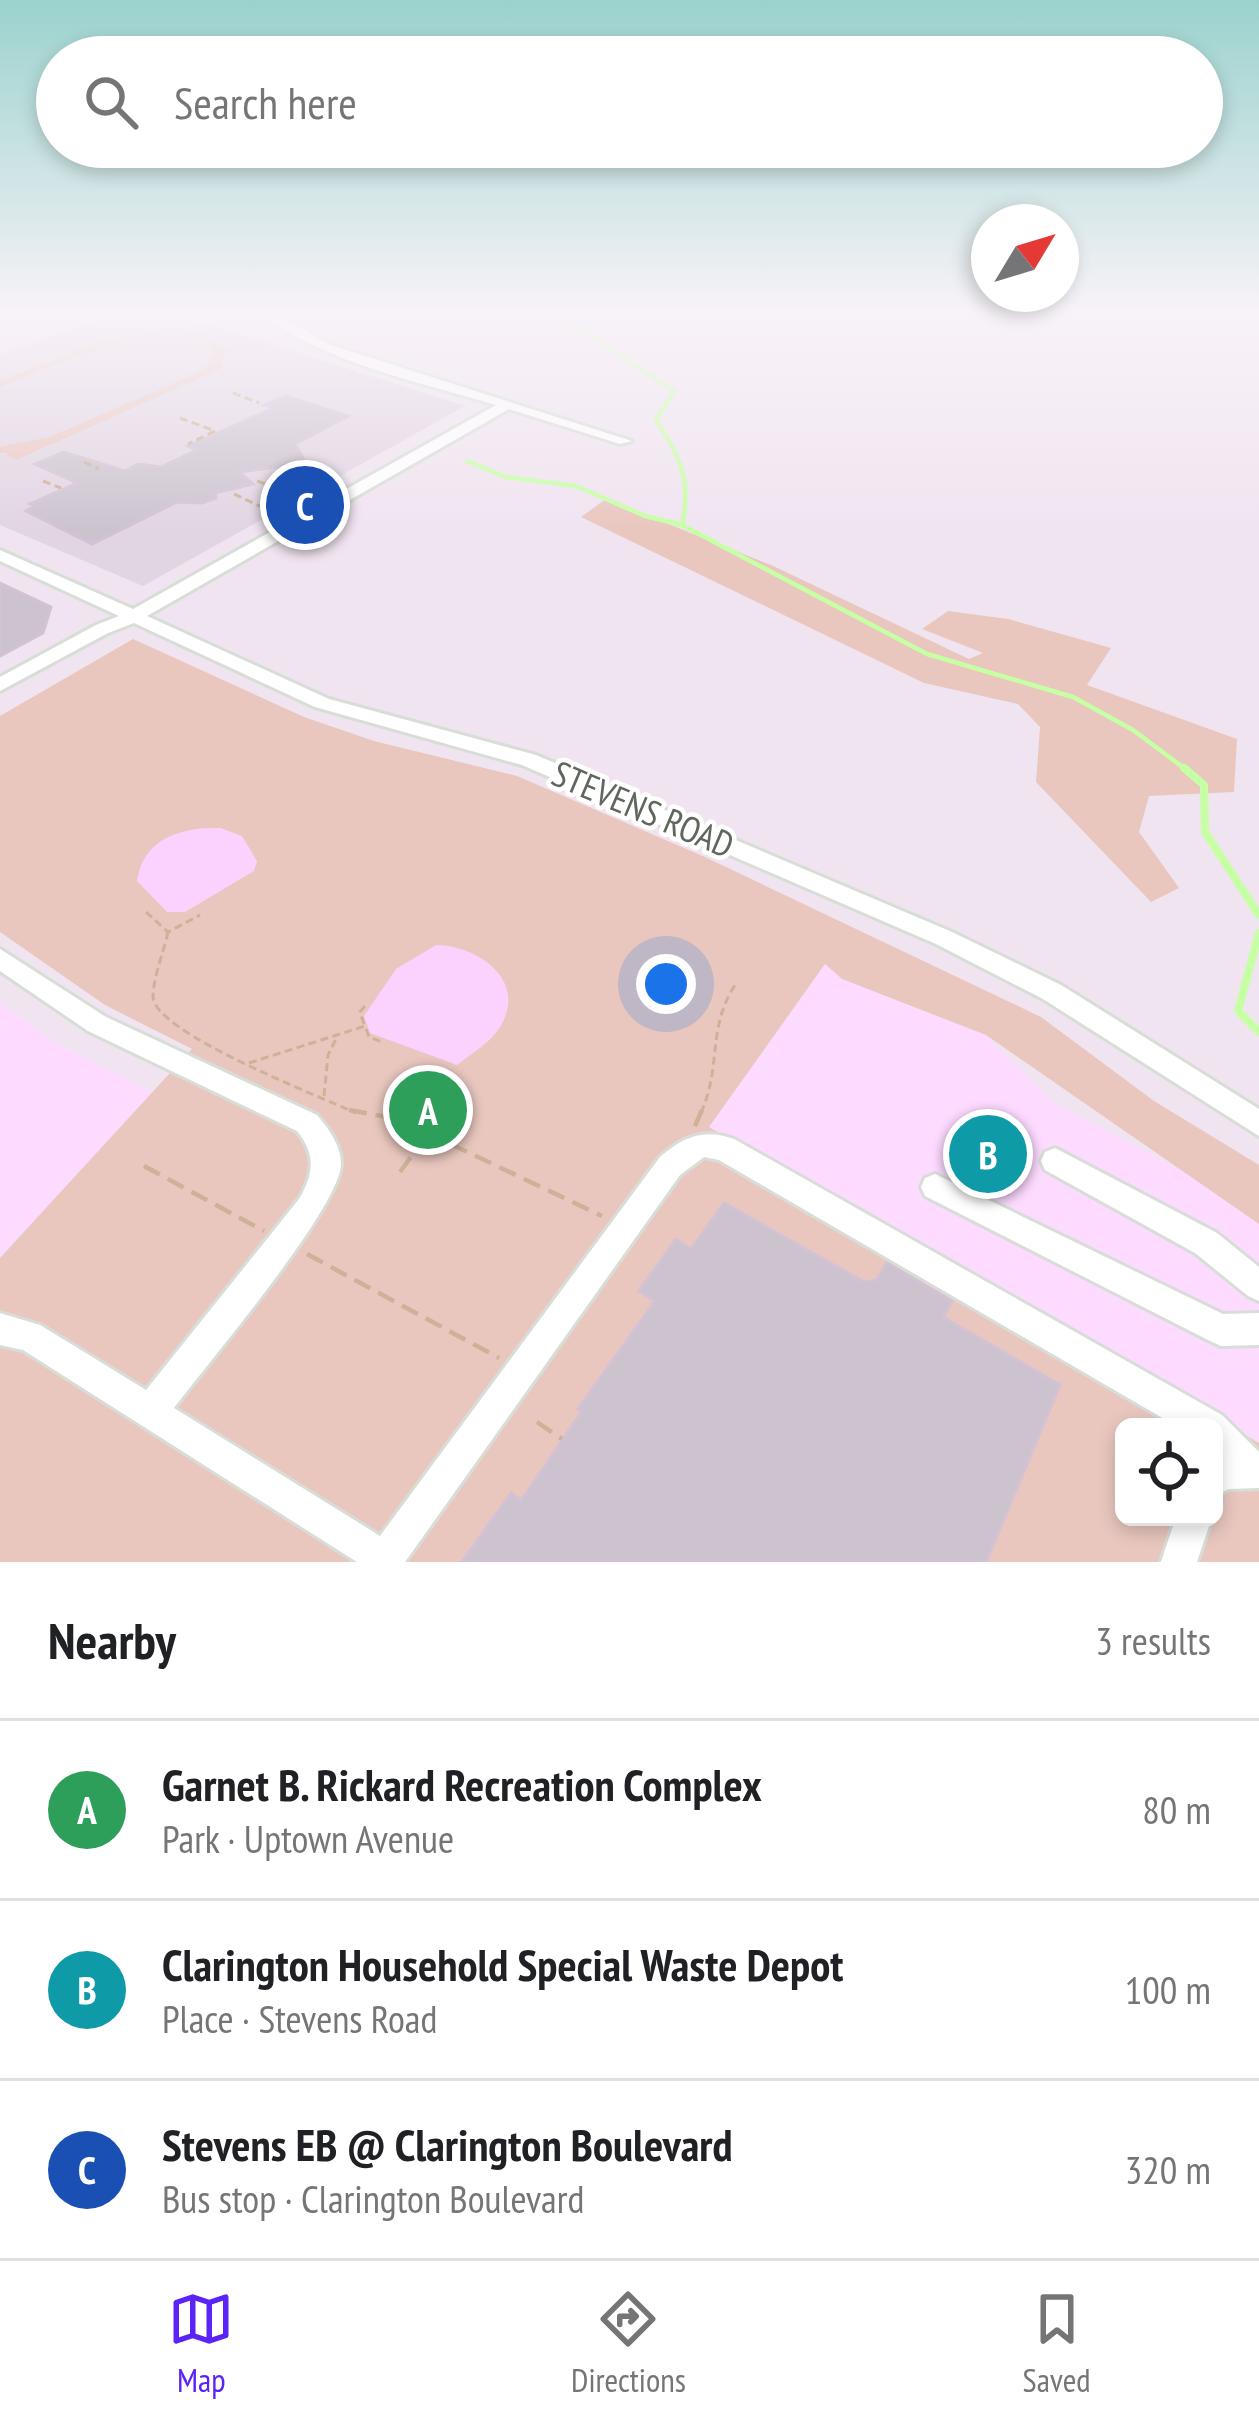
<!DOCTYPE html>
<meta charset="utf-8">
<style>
:root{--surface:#fff;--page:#f2f2f2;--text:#202124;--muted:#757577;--line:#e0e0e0;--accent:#5b23f7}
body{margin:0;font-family:"PT Sans Narrow",sans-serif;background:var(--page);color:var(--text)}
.controls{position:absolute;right:36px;bottom:36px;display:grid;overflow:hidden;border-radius:18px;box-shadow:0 6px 18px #0003}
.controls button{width:108px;height:108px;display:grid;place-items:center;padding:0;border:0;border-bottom:3px solid var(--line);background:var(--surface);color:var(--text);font:60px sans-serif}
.compass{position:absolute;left:971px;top:204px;width:108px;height:108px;border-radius:50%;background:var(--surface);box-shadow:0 6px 18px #0003;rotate:52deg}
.you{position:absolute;left:666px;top:984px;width:42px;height:42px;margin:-30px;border:9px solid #fff;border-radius:50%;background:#1a73e8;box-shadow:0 0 0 18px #1a73e833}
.badge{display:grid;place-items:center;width:78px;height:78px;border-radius:50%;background:var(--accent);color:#fff;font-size:39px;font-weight:700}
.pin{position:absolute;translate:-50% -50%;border:6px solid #fff;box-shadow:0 3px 12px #0006}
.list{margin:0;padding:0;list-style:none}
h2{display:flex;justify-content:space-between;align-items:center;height:156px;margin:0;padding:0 48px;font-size:51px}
h2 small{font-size:39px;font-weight:400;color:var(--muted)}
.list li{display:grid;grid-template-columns:78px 1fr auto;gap:36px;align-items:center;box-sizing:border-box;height:180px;padding:0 48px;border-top:3px solid var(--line)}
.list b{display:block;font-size:45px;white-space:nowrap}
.list p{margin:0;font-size:39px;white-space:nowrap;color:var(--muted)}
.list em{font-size:39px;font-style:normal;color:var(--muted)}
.icon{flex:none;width:66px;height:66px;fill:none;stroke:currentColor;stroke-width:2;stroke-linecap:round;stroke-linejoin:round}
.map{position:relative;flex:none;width:1259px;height:1562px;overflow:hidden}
.search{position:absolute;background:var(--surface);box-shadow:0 6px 18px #0003;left:36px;right:36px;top:36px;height:132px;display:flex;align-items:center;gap:30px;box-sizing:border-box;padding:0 42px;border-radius:66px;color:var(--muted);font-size:45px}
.sheet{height:696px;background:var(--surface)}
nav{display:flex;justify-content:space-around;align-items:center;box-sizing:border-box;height:168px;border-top:3px solid var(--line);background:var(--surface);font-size:33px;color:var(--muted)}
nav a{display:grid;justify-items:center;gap:6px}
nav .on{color:var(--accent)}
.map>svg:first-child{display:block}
</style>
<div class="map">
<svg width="1259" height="1562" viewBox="0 0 1259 1562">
<rect width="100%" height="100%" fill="#f0e4f0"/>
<g fill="#fddaff">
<path d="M825,964L842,979L986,1035L1054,1103L1188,1174L1259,1224V1441L708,1127Z"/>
<path d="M0,1003L60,1045L152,1092L0,1258Z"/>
</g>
<path fill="#e2d5e2" d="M116,312H170L465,406L143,586L0,525V355Z"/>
<g fill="#e9c7bf" fill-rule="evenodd">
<path d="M173,331L199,333L227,348L221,365L225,367L16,460L6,455L9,453H0V447L50,437L197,373L208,366L214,353C185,301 40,372 0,387V381L101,342Z"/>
<path d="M606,499L771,565L969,659L983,653L922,629L948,611L1008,619L1111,648L1087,685L1237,739L1234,792L1149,796L1139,832L1179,888L1151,902L1036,782L1040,727L1018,704L924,683L581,517Z"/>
<path d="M133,639L304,717L374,741L517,776L705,857L1041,1017L1154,1101L1259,1165V1224L986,1035L842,979L825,964L709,1127L1259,1443V1562H0V1258L192,1049L105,1005L0,932V716ZM1124,1427H1214V1517H1124Z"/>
</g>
<g fill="#fbd2fd">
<path d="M220,828L242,836L257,861L254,871L185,912H167L137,881C143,838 181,827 220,828Z"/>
<path d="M436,945C472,945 522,974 505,1017C497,1039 475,1051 457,1065L370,1033L364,1016L396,969Z"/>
</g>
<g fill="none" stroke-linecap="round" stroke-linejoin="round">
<g stroke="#c7ffa5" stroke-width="4.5">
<path d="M555,312L674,391L656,420C680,456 692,481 682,525"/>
<path d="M467,461L506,477L576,486L645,516L682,525L927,654L1073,697L1133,730L1188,771"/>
</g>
<g stroke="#c7ffa5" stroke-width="8">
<path d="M1184,768L1204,785L1205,832L1259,915"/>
<path d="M1259,933L1238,1011L1259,1032"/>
</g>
</g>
<g fill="#ccc3ce" stroke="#d3c2d5" stroke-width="3">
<path d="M285,396L348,416L295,444L306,463L239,472L253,484L215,493L216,498L202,503L177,502L92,544L26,511L35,506L30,504L77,483L35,464L64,452L125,471L138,464L161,467L197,450L188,446L274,408L265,405Z"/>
<path d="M0,583L51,607L43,633L0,656Z"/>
<path d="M968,1117L1029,1147L1008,1193L946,1161Z"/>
<path d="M724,1203L864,1282L877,1280L887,1263L952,1301L943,1317L1060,1385L986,1562H462L511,1493L521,1501L582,1411L578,1409L655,1301L639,1291L676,1239L691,1249Z"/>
</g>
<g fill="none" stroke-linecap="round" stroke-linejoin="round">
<g stroke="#d8ded7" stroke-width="6">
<g id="minor">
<path d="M263,312C280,312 312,336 331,345L632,441L620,444L509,409L147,616L329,699L536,755L952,932L1061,985L1259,1109V1136L1043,999L936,944L522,765L315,707L134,623L108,633L0,691V677L96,625L119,616L0,561V550L133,609L496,405C428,384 314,361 263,312Z"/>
<path d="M0,949L106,1017L317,1115C328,1128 341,1145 341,1164C340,1208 207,1364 174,1408L380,1536L660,1157C683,1137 704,1128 734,1139L1222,1415L1259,1452V1488L1229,1489L1214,1496V1459L1217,1457L1214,1454V1427H1178L719,1160L704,1157L680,1175L405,1562H357L23,1350L0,1345V1313L40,1325L146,1390L299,1199C314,1174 316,1154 297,1131L88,1031L0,971Z"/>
<path d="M1055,1148L1217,1233L1259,1267V1301L1248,1296L1195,1253L1045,1170L1041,1161L1045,1152Z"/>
<path d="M935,1174L1223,1314L1259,1313V1345L1221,1346L1210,1341L925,1196L921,1187L925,1178Z"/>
<path d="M1176,1517H1212L1197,1562H1161Z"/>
</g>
</g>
<g stroke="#ceb199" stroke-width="3" stroke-dasharray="8 4.5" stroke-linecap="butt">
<path d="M233,393L259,403"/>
<path d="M180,418L215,431L188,444"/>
<path d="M84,462L99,469"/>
<path d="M43,481L61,488"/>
<path d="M257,481L307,498"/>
<path d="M234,494L281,516"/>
<path d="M146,912L168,932L200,915"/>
<path d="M168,932C164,951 153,978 153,997C155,1033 321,1097 356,1113"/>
<path d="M364,1024L360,1012L367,1003"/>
<path d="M249,1063L365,1026L369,1037L382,1042"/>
<path d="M324,1096L328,1055L337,1037"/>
<path d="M701,1113C722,1065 707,1028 735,985"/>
</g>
<g stroke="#ceb199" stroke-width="4.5" stroke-dasharray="18 9" stroke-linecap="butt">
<path d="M349,1110L398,1119L602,1216"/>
<path d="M695,1126L702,1110"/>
<path d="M144,1166L264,1231"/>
<path d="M400,1172L427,1135"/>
<path d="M307,1254L499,1358"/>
<path d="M537,1422L562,1439"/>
</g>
<use href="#minor" fill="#fff" fill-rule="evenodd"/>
</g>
<linearGradient id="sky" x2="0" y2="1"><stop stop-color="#9bd2cd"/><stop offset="0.59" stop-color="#f8f3f8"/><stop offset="1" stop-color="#f8f3f8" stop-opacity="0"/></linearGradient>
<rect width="1259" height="531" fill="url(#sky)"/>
<g text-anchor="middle" stroke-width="9" stroke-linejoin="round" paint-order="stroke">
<g font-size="36" fill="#5f665c" stroke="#fff">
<text transform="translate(643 809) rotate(23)" y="13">STEVENS ROAD</text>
</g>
</g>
</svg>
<div class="controls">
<button><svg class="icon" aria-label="locate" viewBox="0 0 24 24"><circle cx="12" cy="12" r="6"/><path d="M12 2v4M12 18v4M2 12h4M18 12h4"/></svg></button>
</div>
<svg class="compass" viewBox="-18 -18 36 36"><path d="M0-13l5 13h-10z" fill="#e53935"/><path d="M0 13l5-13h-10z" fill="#757577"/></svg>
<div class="you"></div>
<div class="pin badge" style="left:428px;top:1110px;background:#2e9e5b">A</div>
<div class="pin badge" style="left:988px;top:1154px;background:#0f9aa8">B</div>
<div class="pin badge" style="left:305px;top:505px;background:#1a4fb4">C</div>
<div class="search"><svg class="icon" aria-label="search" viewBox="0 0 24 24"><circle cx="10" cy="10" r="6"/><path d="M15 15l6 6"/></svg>Search here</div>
</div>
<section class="sheet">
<h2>Nearby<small>3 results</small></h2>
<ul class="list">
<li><span class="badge" style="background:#2e9e5b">A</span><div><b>Garnet B. Rickard Recreation Complex</b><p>Park · Uptown Avenue</p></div><em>80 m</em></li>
<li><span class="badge" style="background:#0f9aa8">B</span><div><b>Clarington Household Special Waste Depot</b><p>Place · Stevens Road</p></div><em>100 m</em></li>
<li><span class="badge" style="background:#1a4fb4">C</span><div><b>Stevens EB @ Clarington Boulevard</b><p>Bus stop · Clarington Boulevard</p></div><em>320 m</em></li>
</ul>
</section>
<nav>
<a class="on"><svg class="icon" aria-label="map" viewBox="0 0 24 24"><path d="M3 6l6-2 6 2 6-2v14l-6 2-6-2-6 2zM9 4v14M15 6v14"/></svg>Map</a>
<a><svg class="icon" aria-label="directions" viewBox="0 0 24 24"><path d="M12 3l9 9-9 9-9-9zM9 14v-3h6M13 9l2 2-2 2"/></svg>Directions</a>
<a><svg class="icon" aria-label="saved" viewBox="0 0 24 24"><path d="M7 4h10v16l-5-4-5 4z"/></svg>Saved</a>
</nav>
